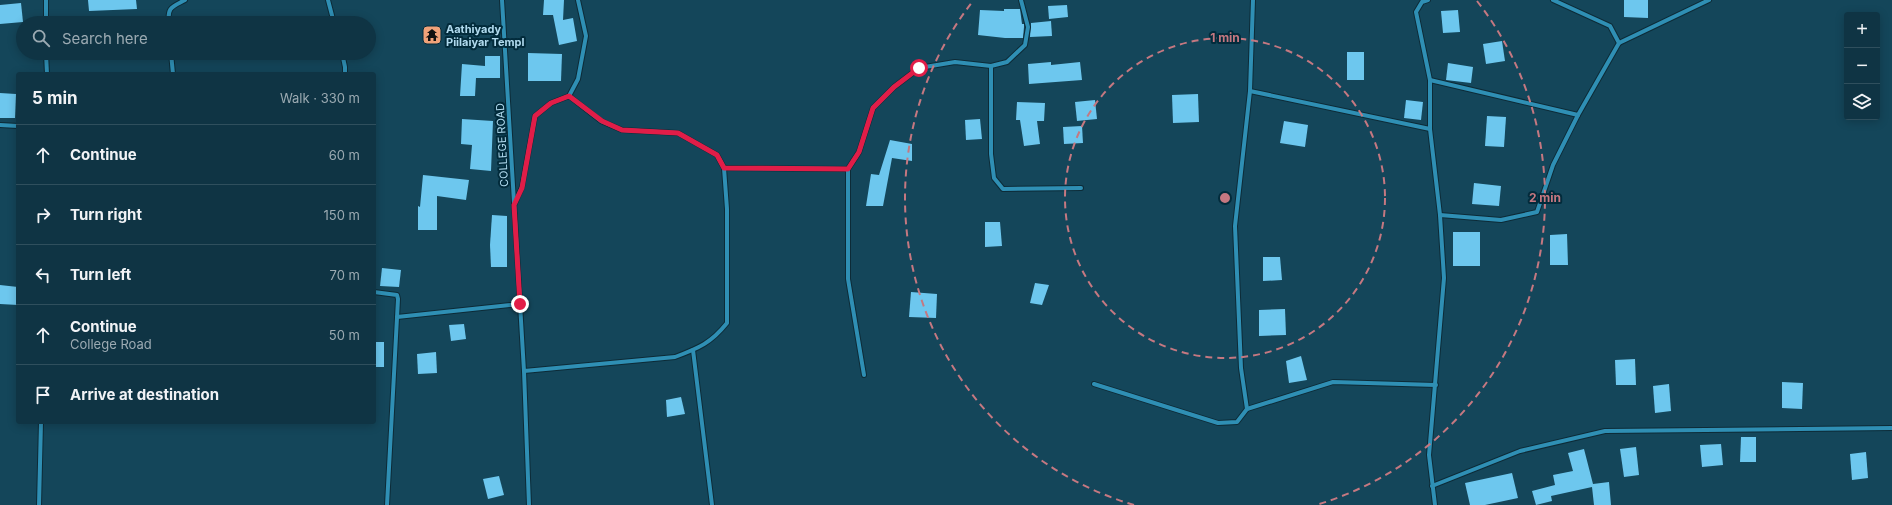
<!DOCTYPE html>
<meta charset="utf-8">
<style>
:root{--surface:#0f3444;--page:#1d3f4f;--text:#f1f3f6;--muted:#9baab2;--line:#2f4f5d}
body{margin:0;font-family:Inter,sans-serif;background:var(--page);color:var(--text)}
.controls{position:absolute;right:12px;top:12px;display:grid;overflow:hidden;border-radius:4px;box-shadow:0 2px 10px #0003}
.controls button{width:36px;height:36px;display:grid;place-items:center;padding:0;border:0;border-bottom:1px solid var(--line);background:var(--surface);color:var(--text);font:20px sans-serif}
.stop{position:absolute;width:12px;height:12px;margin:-9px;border:3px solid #e11d48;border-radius:50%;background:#fff}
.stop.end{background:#e11d48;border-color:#fff;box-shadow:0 1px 4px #0008}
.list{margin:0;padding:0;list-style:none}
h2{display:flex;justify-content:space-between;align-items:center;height:52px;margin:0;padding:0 16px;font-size:17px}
h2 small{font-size:13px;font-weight:400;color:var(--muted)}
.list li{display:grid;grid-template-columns:26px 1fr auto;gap:12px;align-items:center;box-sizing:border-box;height:60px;padding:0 16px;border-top:1px solid var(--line)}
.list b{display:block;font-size:15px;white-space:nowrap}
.list p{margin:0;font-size:13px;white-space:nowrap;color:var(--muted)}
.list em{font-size:13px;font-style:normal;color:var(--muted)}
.icon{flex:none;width:22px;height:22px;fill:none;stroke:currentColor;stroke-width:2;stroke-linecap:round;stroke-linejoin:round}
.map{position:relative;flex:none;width:1892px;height:505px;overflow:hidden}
.search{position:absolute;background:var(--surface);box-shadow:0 2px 10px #0003;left:16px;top:16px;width:360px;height:44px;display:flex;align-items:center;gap:10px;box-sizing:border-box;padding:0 14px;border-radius:22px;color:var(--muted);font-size:15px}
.panel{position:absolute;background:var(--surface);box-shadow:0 2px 10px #0003;left:16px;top:72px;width:360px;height:352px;border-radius:4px}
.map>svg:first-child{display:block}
</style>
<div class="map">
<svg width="1892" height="505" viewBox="0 0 1892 505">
<rect width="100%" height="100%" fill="#14465a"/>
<g fill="#6dc7ee">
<path d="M88,0H136L137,9L89,11Z"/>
<path d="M544,0H564L563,20L573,18L577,41L559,45L553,15H543Z"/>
<path d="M1624,0H1648V18L1624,17Z"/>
<path d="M21,3L23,22L0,24V5Z"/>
<path d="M1067,5L1068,17L1049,19L1048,6Z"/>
<path d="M1004,9H1020L1022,24H1024V27L1023,38H1005L978,35L980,10L1004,11Z"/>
<path d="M1458,10L1460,32L1443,33L1441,11Z"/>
<path d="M1051,21L1052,36L1030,37L1031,23Z"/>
<path d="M1502,41L1505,61L1486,64L1483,44Z"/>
<rect x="1347" y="52" width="17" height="28"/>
<path d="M528,53L562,54L561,81H528Z"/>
<path d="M485,56H500V78H476L475,96H460L462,64L485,66Z"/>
<path d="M1051,62V65L1080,62L1082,80L1029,84L1028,64Z"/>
<path d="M1448,63L1473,67L1471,83L1446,80Z"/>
<path d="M0,93L16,94L15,118H0Z"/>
<path d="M1198,94L1199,122L1173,123L1172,95Z"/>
<path d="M1095,100L1097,119L1077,121L1075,102Z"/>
<path d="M1406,100L1423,102L1421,120L1404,118Z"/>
<path d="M1017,102L1045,103L1044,121H1037L1040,144L1024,146L1020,120H1016Z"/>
<path d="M1487,116L1506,117L1504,147L1485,146Z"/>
<path d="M462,119L493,121L491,171L470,169L472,145L461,144Z"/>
<path d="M980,119L982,139L966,140L965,120Z"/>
<path d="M1284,121L1308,125L1305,147L1280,143Z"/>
<path d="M1082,126L1083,143L1064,144L1063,127Z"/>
<path d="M890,140L912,144V161L892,158L883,206H866L871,174L879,175Z"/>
<path d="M423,175L469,180L466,200L437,196V230H418V206L420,207Z"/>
<path d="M1474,183L1501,186L1499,206L1472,204Z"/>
<path d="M492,215L507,216V267H491L490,245Z"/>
<path d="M985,222H1000L1002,246L985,247Z"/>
<rect x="1453" y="232" width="27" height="34"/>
<path d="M1567,234L1568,265H1550V235Z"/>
<path d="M1263,257H1280L1282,280L1263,281Z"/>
<path d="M382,268L401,270L399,287L380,286Z"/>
<path d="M1035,283L1049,285L1042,305L1030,303Z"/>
<path d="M0,285L18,287V305L0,304Z"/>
<path d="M911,292L937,294L936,318L909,317Z"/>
<path d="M1285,309L1286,335L1259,336V310Z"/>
<path d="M464,324L466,339L451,341L449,325Z"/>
<rect x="374" y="342" width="10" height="25"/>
<path d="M436,352L437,373L418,374L417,354Z"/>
<path d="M1301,356L1307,380L1289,383L1286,361Z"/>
<path d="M1635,359L1636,385H1616L1615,360Z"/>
<path d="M1782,382L1803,383L1802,409L1782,408Z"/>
<path d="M1669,384L1671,411L1655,413L1653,386Z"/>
<path d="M681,397L685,414L667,417L666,400Z"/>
<path d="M1741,437H1756V462H1740Z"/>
<path d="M1721,444L1723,465L1702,467L1700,445Z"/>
<path d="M1636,447L1639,475L1624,477L1620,449Z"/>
<path d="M1584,449L1593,484L1609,482L1611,505H1594L1592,487L1551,496L1552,501L1536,505L1532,491L1555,485L1553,475L1573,471L1568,453Z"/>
<path d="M1866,452L1868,478L1852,480L1850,454Z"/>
<path d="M1512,473L1518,498L1485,505H1470L1465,483Z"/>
<path d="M499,476L504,495L488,499L483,479Z"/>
</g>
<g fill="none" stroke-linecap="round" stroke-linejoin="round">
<g stroke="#0d2b37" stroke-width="6">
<g id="minor">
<path d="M46,0V23"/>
<path d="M328,0L334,23"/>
<path d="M502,0L524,371L529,505"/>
<path d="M1428,0L1422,2L1416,12L1430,80V129L1440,215L1444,278L1429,455L1435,505"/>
<path d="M169,23C167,7 172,7 185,0"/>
<path d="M1619,43L1709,0"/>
<path d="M46,53L47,74"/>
<path d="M171,53L173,74"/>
<path d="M342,53L345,67V74"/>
<path d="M991,66V154L994,178L1003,189L1081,188"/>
<path d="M1430,80L1578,115"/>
<path d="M1250,91L1430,129"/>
<path d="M0,125L18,126"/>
<path d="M724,168L848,169L859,152L873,108L894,87L919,68L955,62L991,66L1007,62L1025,45L1028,27L1021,0"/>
<path d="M848,169V279L864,375"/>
<path d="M514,205L522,187L535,116L551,103L569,96L578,79L586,36L578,0"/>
<path d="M1440,215L1501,220L1537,212L1553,165L1578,115L1619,43L1610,26L1553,0"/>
<path d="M374,292L397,295L398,299L387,505"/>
<path d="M397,317L520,304"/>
<path d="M693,350L712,505"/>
<path d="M524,371L675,357C699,348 711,343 727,323V209L724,168L717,155L678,133L622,130L601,121L569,96"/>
<path d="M1094,384L1218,423L1237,422L1247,409L1333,382L1436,385"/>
<path d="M1247,409L1241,368L1235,226L1250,91L1253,0"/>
<path d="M1432,486L1520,451L1605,431L1892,428"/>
<path d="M39,505L41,422"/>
</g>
</g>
<use href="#minor" stroke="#2f8fb4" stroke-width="4"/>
</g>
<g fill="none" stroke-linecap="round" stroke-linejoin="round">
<path stroke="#e11d48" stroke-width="5" d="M520,304L514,205L522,188L535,116L551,103L569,96L602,121L622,130L678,133L717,155L724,168L848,169L859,152L873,108L894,87L919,68"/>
</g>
<g fill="none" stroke="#c57881" stroke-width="2" stroke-dasharray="7 5">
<circle cx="1225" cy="198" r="160"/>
<path d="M1134 505A320 320 0 0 1 973 1M1477 1A320 320 0 0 1 1316 505"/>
</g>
<defs>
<g id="temple-square" transform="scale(1)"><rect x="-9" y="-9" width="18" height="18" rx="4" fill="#f0a279" stroke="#022b3b"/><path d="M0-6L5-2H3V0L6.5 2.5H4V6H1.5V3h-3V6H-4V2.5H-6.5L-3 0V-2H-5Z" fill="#111"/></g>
</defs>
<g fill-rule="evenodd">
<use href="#temple-square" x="432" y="35"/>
</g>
<g text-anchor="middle" stroke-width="4" stroke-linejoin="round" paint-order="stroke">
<g font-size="11" font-weight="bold" fill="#b0daee" stroke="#022b3b" text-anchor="start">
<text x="446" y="33">Aathiyady<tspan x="446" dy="13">Piilaiyar Templ</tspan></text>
</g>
<g font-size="11" fill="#b0daee" stroke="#022b3b">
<text transform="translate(502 145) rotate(-93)" y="4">COLLEGE ROAD</text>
</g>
</g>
<circle cx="1225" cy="198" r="6" fill="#c57881" stroke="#022b3b" stroke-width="2"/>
<g font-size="12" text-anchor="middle" font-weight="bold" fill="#c57881" stroke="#022b3b" stroke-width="4" stroke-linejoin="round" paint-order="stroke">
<text x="1225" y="42">1 min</text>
<text x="1545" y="202">2 min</text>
</g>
</svg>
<div class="controls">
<button>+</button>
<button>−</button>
<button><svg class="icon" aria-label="layers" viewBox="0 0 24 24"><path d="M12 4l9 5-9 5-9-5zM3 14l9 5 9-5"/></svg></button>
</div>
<div class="stop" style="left:919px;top:68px"></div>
<div class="stop end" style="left:520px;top:304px"></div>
<div class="search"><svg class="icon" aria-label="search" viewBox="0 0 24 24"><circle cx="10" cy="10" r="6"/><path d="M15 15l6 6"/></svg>Search here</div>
<section class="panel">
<h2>5 min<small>Walk · 330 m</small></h2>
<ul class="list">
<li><svg class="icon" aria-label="ahead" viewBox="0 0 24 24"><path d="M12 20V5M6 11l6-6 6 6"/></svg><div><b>Continue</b></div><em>60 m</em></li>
<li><svg class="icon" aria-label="right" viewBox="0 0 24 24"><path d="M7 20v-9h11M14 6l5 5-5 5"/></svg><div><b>Turn right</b></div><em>150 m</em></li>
<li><svg class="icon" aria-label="left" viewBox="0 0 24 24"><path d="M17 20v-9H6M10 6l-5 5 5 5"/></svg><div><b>Turn left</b></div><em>70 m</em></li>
<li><svg class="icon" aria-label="ahead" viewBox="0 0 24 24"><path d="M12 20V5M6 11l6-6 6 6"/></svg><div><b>Continue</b><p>College Road</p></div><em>50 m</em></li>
<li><svg class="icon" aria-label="arrive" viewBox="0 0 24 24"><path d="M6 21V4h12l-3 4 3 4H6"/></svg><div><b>Arrive at destination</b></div></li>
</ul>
</section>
</div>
